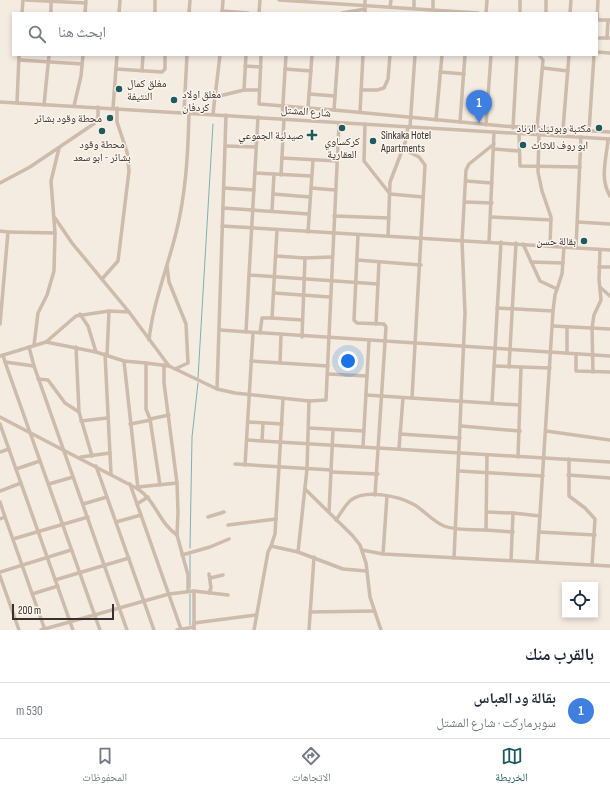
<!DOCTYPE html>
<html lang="ar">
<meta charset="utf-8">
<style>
:root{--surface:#fff;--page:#f6f6f7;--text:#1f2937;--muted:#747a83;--line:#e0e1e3;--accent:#1f5a5e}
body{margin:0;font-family:"Sofia Sans Condensed","Noto Naskh Arabic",sans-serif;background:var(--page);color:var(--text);direction:rtl}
.controls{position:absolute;right:12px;bottom:12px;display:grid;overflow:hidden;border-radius:0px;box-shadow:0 2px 6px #0003}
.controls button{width:36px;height:36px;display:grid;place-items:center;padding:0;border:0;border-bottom:1px solid var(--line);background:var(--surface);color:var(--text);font:20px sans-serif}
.scale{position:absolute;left:12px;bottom:10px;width:102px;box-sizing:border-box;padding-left:4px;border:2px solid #3b302b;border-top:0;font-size:11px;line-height:14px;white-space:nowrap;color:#3b302b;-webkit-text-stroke:3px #fbf5ee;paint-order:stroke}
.you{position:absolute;left:348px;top:361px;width:14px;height:14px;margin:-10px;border:3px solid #fff;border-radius:50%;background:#1a73e8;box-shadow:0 0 0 6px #1a73e833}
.badge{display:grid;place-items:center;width:26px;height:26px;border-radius:50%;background:var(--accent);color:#fff;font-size:13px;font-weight:700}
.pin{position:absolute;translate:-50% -33px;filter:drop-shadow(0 1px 2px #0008)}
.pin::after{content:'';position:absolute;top:21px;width:14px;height:12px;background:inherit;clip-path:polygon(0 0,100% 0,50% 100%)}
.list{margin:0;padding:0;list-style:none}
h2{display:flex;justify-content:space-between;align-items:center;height:52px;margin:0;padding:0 16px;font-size:17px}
h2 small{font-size:13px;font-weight:400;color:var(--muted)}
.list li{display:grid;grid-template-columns:26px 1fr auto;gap:12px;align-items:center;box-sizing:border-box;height:56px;padding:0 16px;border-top:1px solid var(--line)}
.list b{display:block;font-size:15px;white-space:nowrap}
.list p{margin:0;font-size:13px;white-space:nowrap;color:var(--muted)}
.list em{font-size:13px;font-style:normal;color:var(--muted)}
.icon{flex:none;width:22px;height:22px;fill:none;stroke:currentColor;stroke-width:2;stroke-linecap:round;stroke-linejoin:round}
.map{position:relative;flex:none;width:610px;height:630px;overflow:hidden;direction:ltr}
.search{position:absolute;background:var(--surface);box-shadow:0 2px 6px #0003;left:12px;right:12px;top:12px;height:44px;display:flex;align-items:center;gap:10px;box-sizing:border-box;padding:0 14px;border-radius:0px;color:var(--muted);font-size:15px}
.sheet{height:108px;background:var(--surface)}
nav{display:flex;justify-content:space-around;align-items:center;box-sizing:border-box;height:56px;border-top:1px solid var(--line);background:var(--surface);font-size:11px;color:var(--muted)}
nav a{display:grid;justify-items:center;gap:2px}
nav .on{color:var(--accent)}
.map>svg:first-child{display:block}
</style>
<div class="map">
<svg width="610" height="630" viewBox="0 0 610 630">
<rect width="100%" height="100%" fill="#f4ebe1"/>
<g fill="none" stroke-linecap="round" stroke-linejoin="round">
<g stroke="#7fb0b2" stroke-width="1">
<path d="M198,378L213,124"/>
<path d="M190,548L192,437L198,383"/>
<path d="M190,588V555"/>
<path d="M190,625V594"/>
</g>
<g stroke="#cdbbac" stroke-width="3.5">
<path d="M26,0L86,3"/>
<path d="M279,0L478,13"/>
<path d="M390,7L391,0"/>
<path d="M414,8V0"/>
<path d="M433,9V0"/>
<path d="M222,11L248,13"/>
<path d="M22,13L23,0"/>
<path d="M51,13V0"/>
<path d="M85,13L86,0"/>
<path d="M119,13L120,0"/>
<path d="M155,13V0"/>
<path d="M189,13L190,0"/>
<path d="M222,13L223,0"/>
<path d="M259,13L260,0"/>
<path d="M342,13L365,9"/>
<path d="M365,13V0"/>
<path d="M486,13L487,0"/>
<path d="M520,13V0"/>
<path d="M546,13V0"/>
<path d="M570,13L571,0"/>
<path d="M597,20L598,0"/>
<path d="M597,20H609"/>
<path d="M597,38H610"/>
<path d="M607,38L608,20"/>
<path d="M597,52L610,53"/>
<path d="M246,55L244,90H259"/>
<path d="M261,55L259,104L308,108L312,55"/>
<path d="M338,55L334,110L503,126L610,132"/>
<path d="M19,60L82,64"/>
<path d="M245,66L261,67"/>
<path d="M543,68L568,71"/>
<path d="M116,69L162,72L165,69V55"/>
<path d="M285,69L311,71"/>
<path d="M142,71L143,55"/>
<path d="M440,72L464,74"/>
<path d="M361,90H377L384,88L388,79L390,55"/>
<path d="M309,94L335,96"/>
<path d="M215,97L244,90"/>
<path d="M0,102L610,139"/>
<path d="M17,103L19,55"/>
<path d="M44,105L49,55"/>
<path d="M74,106L81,76L83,55"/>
<path d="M113,108L117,55"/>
<path d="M308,108L334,110"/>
<path d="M184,112L187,55"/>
<path d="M360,112L363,55"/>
<path d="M213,114L220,55"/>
<path d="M258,117L249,275L378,284"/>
<path d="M282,119L286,55"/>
<path d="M436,120L442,55"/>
<path d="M460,122L465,55"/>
<path d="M365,124L364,161L390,194L423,197"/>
<path d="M486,125L491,55"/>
<path d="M410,127L415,55"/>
<path d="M513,128L517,55"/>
<path d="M537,128L543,60L539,55"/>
<path d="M563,129L569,55"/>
<path d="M589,131L594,55"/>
<path d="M519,133L520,166L580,167"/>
<path d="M539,134L538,172L542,191L551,217L550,246"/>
<path d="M608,139C607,157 599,178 610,196"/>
<path d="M226,146L256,147"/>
<path d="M403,149L419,157L425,165L412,398"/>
<path d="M494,149L519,151"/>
<path d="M282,158L337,161"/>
<path d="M255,173L311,176"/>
<path d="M281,175L284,119"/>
<path d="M466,181L492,183"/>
<path d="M0,183L30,167L95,123L98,117V107"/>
<path d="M224,188L254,190"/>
<path d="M311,188L335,190"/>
<path d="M273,194L310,197"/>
<path d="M465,202L492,203"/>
<path d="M223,208L309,214"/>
<path d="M272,211L274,174"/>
<path d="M334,216L389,218"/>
<path d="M491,217L551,220"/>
<path d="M55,218L72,243L129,312L169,366"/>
<path d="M578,222L610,224"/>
<path d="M222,226L610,250"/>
<path d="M0,231L8,232L0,324"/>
<path d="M8,232L55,233"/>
<path d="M308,232L313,160"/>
<path d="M358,235L354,320L357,323L384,324L386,327L375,495"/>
<path d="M388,236L390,182L405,143L408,127"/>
<path d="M489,242L494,132"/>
<path d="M523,244L540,281L557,289"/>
<path d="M576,247L581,137"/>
<path d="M276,256L305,258"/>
<path d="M357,260L421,265"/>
<path d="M531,262L563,263"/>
<path d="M167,266L169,282L186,324L188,363L175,369"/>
<path d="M599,267H610"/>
<path d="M102,279L118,261L129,171L127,152L117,122V108"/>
<path d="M601,288L610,296"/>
<path d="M274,293L330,297"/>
<path d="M497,308L553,311"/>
<path d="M80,314L88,326L96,352"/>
<path d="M272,318L302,320"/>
<path d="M376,324L379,262"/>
<path d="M553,326L610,329"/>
<path d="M220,330L610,356"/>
<path d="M246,332L249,275"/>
<path d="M260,333L262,318H272L277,230"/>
<path d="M302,337L305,258L332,257"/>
<path d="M149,340C153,303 167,269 176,233C186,193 188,154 189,113"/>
<path d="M46,342L76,316L109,311L129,312"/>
<path d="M34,345L38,313L47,295L54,271L55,233L51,181L59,148"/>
<path d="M29,347L34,366L127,630"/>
<path d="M76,347L79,412L92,456"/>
<path d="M567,353V327"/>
<path d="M105,354L111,474"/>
<path d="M576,354V371L610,372"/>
<path d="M3,355L5,362L34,366"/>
<path d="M107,355L109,311"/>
<path d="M0,356L46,342L96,352L124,361L146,363"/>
<path d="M124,361L138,489"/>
<path d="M251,361L328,366"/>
<path d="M5,362L100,630"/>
<path d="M280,363L281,335"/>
<path d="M164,365V383L177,483L178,512L177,535L188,575V591"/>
<path d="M494,366L550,368"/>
<path d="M509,367L516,243"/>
<path d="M593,372L592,328L594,315L601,300L599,279L600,250"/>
<path d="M328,374L367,376"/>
<path d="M38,379L48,380L65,403L79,412"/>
<path d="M217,389L226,115"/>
<path d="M366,395L519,405"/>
<path d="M492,403L501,242"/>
<path d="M0,417L138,489C156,501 159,523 177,535"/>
<path d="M150,419L146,409V363L169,366L217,389L235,393L309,401L326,400L339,123"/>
<path d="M81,421L107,418"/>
<path d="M248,422L282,424"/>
<path d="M0,424L73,630"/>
<path d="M130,424L151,420"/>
<path d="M461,426L520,431"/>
<path d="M309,428L364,431"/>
<path d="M546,431L610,440"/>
<path d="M400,434L460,438"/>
<path d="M247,440L610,462"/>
<path d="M262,441L263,423"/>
<path d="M363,446L369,341"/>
<path d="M399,448L403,398"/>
<path d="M0,452L9,449"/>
<path d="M81,457L110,453"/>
<path d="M518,457L521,368"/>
<path d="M569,459V496L585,508L595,519L592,565"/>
<path d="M235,464L331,470"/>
<path d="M245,465L253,333"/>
<path d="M96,466L154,630"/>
<path d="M16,469L40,461"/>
<path d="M459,471L543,476"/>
<path d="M331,472L378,474"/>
<path d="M568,475L610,478"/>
<path d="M49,484L73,477"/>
<path d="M130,484L181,629"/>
<path d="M160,485L150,419L169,415"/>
<path d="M138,487L177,483"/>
<path d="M305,489L352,535L360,545L366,563L370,597L381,630"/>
<path d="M0,491L21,483"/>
<path d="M0,502L5,517L0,519"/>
<path d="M83,504L107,497"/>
<path d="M137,504L148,497"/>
<path d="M329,512L333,430"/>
<path d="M487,512L513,513L511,560"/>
<path d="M513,513L540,516"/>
<path d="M5,517L45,630"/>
<path d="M208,517L224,512"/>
<path d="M336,520C341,513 345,505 351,500C366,489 398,496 413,504C424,510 432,521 444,526C456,531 473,529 486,530L487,455"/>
<path d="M116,522L141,515"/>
<path d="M228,525L276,519"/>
<path d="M486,530L513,532"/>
<path d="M539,532L595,535"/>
<path d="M13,539L88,517"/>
<path d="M271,546L275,534L283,399"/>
<path d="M362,550L383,554L610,566"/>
<path d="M298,552L307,469L309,401"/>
<path d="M383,554L387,496"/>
<path d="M182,555L210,547L229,539"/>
<path d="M454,558L465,313L462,241L466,170L469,164L494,144"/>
<path d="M537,561L553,311L555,295L562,274L564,247"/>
<path d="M0,572L71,550"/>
<path d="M0,576L19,630"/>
<path d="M210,578L223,575"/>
<path d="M55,580L129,558"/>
<path d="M209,593L211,588L209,574"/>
<path d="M32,594L58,586"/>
<path d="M310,612L374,611"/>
<path d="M194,623L256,615"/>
<path d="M41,630L169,594L194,591"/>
<path d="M177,630L194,627"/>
<path d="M194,630V591L228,595"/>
<path d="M254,630L268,552L271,546L298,552L343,569L367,571"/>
<path d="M309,630L314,557"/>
</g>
</g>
<g fill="#1f5a5e" stroke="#fbf5ee" stroke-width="1.5">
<circle cx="119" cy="89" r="4"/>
<circle cx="174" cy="100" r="4"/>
<circle cx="110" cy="118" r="4"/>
<circle cx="342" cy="128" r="4"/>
<circle cx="599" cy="128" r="4"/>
<circle cx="102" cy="131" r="4"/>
<path d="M310 129h4v4h4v4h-4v4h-4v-4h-4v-4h4z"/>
<circle cx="373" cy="141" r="4"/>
<circle cx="523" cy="145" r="4"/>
<circle cx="584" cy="241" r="4"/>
</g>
<g text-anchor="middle" stroke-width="3" stroke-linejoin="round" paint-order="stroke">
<g font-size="11" fill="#3b302b" stroke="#fbf5ee" text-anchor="start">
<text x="127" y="87">مغلق كمال<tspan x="127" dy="13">النتيفة</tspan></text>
<text x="182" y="98">مغلق اولاد<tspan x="182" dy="13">كردفان</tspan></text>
<text x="102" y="122" text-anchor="end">محطة وقود بشائر</text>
<text x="591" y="132" text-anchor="end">مكتبة وبوتيك الرناد</text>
<text x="304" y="139" text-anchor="end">صيدلية الجموعي</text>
<text x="381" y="139">Sinkaka Hotel<tspan x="381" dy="13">Apartments</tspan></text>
<text x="342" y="145" text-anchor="middle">كركساوي<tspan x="342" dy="13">العقارية</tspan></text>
<text x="102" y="148" text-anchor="middle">محطة وقود<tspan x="102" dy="13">بشائر - ابو سعد</tspan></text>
<text x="531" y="149">ابو روف للاثاث</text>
<text x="576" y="245" text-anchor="end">بقالة حسن</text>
</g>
<g font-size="11" fill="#3b302b" stroke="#fbf5ee">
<text transform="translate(306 111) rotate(4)" y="4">شارع المشتل</text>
</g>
</g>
</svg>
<div class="controls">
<button><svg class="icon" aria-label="locate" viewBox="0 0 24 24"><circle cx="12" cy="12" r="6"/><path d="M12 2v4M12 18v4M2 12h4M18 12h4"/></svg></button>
</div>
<div class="scale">200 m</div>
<div class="you"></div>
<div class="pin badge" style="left:479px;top:123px;background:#3f7fe0">1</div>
<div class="search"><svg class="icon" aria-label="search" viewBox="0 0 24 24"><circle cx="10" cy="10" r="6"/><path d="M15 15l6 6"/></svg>ابحث هنا</div>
</div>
<section class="sheet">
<h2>بالقرب منك<small></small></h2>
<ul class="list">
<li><span class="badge" style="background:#3f7fe0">1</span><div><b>بقالة ود العباس</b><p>سوبرماركت · شارع المشتل</p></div><em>530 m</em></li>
</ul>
</section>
<nav>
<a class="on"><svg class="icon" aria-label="map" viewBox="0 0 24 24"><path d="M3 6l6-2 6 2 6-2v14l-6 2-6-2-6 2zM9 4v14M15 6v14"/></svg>الخريطة</a>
<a><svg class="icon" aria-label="directions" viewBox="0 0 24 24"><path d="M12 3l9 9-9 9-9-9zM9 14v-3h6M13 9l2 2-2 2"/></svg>الاتجاهات</a>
<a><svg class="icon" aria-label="saved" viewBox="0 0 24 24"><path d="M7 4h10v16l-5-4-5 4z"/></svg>المحفوظات</a>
</nav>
